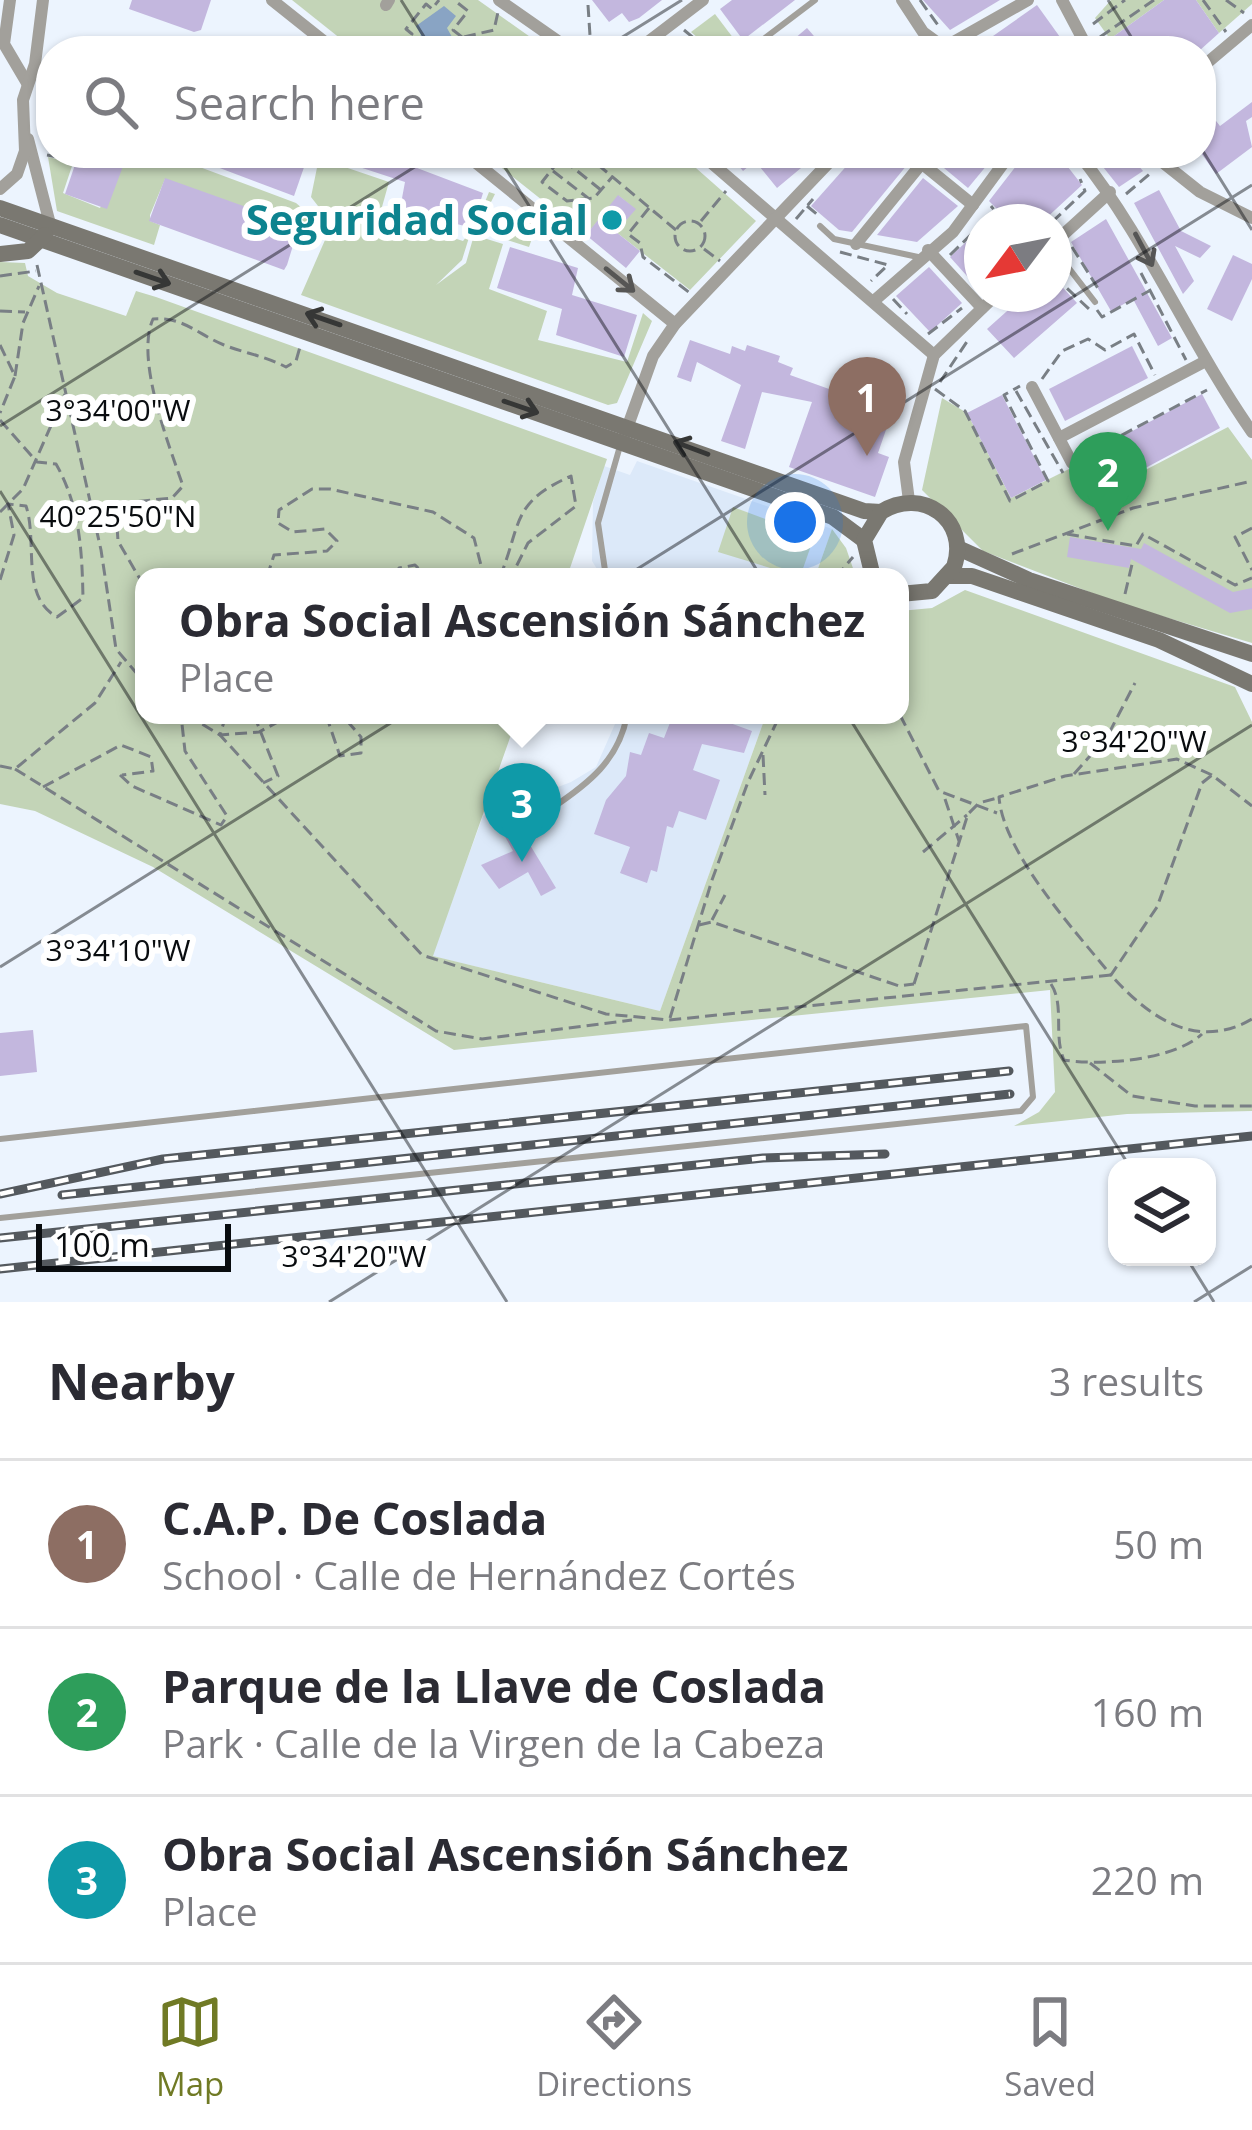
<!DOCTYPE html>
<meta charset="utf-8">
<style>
:root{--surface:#fff;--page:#f7f7f7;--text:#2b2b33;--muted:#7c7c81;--line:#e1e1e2;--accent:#707a25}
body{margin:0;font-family:"Open Sans",sans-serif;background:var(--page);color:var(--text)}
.controls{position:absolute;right:36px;bottom:36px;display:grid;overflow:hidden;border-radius:24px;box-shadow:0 3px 9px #0004}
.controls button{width:108px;height:108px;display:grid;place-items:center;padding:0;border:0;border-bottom:3px solid var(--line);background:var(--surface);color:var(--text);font:60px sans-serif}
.compass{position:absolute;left:964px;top:204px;width:108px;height:108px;border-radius:50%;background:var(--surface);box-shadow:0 3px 9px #0004;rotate:238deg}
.scale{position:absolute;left:36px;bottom:30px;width:195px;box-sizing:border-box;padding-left:12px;border:6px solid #090c0f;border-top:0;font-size:33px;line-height:42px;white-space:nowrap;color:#090c0f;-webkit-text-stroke:9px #fff;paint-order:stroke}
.you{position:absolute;left:795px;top:522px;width:42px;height:42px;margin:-30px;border:9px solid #fff;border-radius:50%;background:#1a73e8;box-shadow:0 0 0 18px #1a73e833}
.badge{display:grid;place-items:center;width:78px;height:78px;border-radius:50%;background:var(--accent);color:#fff;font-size:39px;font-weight:700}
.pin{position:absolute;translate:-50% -99px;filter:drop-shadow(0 3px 6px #0008)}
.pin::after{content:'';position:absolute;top:63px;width:42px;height:36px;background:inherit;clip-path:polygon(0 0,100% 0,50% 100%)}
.popup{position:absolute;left:135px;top:568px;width:774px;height:156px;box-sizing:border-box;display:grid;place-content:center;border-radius:24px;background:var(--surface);filter:drop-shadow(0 3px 9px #0005);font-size:39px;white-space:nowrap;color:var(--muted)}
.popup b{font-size:45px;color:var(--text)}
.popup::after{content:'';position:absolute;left:50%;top:100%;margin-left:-24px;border:24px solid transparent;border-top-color:var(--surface)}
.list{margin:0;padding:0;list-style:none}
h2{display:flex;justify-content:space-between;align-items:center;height:156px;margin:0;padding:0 48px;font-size:51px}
h2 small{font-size:39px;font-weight:400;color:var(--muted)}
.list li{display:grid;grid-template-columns:78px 1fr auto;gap:36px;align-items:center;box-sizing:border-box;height:168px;padding:0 48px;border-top:3px solid var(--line)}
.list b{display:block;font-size:45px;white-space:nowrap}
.list p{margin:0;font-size:39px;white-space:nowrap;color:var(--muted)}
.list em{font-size:39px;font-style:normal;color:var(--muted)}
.icon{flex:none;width:66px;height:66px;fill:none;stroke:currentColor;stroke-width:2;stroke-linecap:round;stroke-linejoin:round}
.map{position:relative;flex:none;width:1252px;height:1302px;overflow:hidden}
.search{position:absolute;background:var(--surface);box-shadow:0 3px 9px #0004;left:36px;right:36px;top:36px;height:132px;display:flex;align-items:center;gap:30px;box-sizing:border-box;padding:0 42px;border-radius:48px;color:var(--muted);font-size:45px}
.sheet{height:660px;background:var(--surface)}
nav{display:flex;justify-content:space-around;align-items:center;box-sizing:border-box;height:168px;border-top:3px solid var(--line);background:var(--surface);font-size:33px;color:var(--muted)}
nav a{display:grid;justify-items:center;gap:6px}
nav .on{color:var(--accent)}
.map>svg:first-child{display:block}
</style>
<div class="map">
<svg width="1252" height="1302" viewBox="0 0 1252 1302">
<rect width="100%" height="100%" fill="#ecf4fe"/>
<g fill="#dce9f9">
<path d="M637,461L832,529L815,577H602L592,561L593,502L604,466L630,475Z"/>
<path d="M619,715H766L660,1011L432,956L483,816L571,782L596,767Z"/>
</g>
<g fill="#c3d4b7">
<path d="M292,0H478L550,51H356Z"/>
<path d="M1111,0H1164L1110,39L1095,18Z"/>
<path d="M1196,0H1252V4L1219,33Z"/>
<path d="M715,14L737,43L726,51H713L691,32Z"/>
<path d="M128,153H162L296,203L310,215L305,243L298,226L165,179L150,215V221L160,225L154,245L57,211L48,157L73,163L63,193L100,208Z"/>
<path d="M320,153H335L333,163L389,182L380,214L463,241L471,231L462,260L436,285L466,263L474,235L503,244L489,289L547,311L538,340L627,362L643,313L652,321L617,403L608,405L301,295L332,224L311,197Z"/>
<path d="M483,153H679L756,221L690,290L616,232L635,209L619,196L586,235Z"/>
<path d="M489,192L495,194L489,206L501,215L508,207L536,227L529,247L474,229Z"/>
<path d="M0,262L25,263L28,276L57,293L126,316L136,291L156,297L607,459L567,577H144V715H518L433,956L660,1011L766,715H900V611L932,608L965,590L1235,687L1252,722V1111L1127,1114L1014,1126L1039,1112L1055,1092L1050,990L454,1050L153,867L35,811L0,804Z"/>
<path d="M942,398L967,413L1011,498L1087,460L1105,491L1228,427L1252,460V643L1118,603L983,551L922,490Z"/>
<path d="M733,507L814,537L800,577L718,552Z"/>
<path d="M832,529L846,548L856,577H815Z"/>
</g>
<path fill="#89a4c4" d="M444,6L456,16L447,28L452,37L443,48L438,44L417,51L412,47L421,35L416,26Z"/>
<g fill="#c3b7de">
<path d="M132,0H211L201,30L194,32L129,9Z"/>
<path d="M592,0H662L639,18L629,22L622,13L609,22Z"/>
<path d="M732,0H795L743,40L720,9Z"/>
<path d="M923,0H1000L950,30Z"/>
<path d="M1164,0H1196L1219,33L1199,51H1118L1110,39Z"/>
<path d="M1037,5L1070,51H1004L993,36Z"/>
<path d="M807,28L827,51H780Z"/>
<path d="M1201,102L1220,126L1252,102V117L1246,121L1252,147L1216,174L1201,153Z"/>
<path d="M79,153H128L107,209L65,194Z"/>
<path d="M180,153H309L294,196Z"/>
<path d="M347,153H422L417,168L483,193L472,228L400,209L405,182L344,162Z"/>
<path d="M728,153H750L756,160L764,153H800L807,163L777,188L755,161L743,171Z"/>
<path d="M858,153H899L907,165L852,232L839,230L811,206Z"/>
<path d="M926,153H997L968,188Z"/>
<path d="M1026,153H1057L1082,185L1042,222H987L999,211L989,201Z"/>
<path d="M1092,153H1128L1143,171L1119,187Z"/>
<path d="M165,178L299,226L287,265L284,270L149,221Z"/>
<path d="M923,178L958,206L917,242L877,235Z"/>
<path d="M1159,190L1181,231L1211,246L1200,258L1175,246L1194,281L1183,294L1134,203Z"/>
<path d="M618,195L636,209L616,232L640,251L626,268L586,235Z"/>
<path d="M1106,219L1172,338L1158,346L1133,299L1111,311L1071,242Z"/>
<path d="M982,227V278L975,285L950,257Z"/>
<path d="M510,247L578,268L572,295L637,315L624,357L556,335L562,309L497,288Z"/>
<path d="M1233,255L1252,264V279L1232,321L1207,309Z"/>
<path d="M929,267L962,303L930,332L896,296Z"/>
<path d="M1054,278L1077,303L1014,358L987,329L1026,294H1054Z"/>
<path d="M690,340L730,354L732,346L745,351L747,345L780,356L778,362L793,368L790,375L843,394L847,380L897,398L878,453L889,457L875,497L789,467L812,402L762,392L745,449L721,441L741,385L697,362L691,382L677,377Z"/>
<path d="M1132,346L1148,378L1065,421L1049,389Z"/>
<path d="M1202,394L1220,428L1110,487L1091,453Z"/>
<path d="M1002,395L1046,480L1011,498L967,413Z"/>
<path d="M1070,537L1141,549L1144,543L1233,592L1252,588V609L1230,613L1131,559L1129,568L1067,557Z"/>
<path d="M673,715H708L752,731L744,753L702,744L693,770L720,780L706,820L679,811L673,828L667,826L657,872L651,870L647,883L620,873L630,847L594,834L606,800L626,776L630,752L641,755L649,733L664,738Z"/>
<path d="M518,825L556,888L541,896L528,872L499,889L481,865L513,851L503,833Z"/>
<path d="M33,1030L37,1072L0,1076V1033Z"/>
</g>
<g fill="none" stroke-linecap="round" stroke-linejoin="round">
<g stroke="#797f85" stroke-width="3" stroke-dasharray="12 6" stroke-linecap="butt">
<path d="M920,0L940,28"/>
<path d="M1203,0L1226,32"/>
<path d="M1226,0L1244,13"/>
<path d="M588,5L591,51"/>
<path d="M1093,24L1125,0"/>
<path d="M684,30L709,51"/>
<path d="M474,36L475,51"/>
<path d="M464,37L494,30L498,12"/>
<path d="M1100,37L1154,0"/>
<path d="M675,39L686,51"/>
<path d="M403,51L412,34L406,29L426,4L432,9L439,0"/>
<path d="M451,51L462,37L453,30L468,11L454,0"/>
<path d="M603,51H604"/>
<path d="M38,98L51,94"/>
<path d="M584,153L676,230"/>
<path d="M801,153L810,163"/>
<path d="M47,155L74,160"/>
<path d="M553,171L588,198"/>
<path d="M601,190L561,158L542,182L567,201L594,198L613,176"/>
<path d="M1126,194L1152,172"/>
<path d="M575,202L578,229"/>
<path d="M807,206L819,216"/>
<path d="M649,208L628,234L640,243L643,257L690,293"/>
<path d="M796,219L813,199"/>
<circle cx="690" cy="236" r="15"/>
<path d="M701,221L726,191"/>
<path d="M984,222L995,211L991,206"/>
<path d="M1052,222L1085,191L1080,179"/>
<path d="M1072,247L1099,290"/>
<path d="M704,249L720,261"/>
<path d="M840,252L888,265L871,281"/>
<path d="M950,255L982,224"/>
<path d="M37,265L101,550L116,649L144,682"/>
<path d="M1141,273L1186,360"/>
<path d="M0,276L36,271"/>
<path d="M1054,276L1090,310"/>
<path d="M893,299L907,314"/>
<path d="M1097,310L1102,317L1149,291"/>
<path d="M0,311L25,312"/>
<path d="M928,334L962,308"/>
<path d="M0,345L15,376L0,413"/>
<path d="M15,376L23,323L39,286"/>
<path d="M1042,379L1062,351L1088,339L1105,350L1134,334L1155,375"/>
<path d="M940,382L968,340"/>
<path d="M935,389L965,411L1010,501L1048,481L1004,395L1020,386"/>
<path d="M1016,391L1063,473"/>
<path d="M0,420L37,462L56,464C80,506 82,551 83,598L57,617C20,597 38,542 26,506L8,504L14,535L0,580"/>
<path d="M1082,463L1093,457L1090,452L1207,390"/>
<path d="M1079,474L1103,518"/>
<path d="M0,512L23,489L65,394"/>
<path d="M1252,528L1235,537L1252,570"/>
<path d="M1067,534L1136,546L1143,534L1235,585L1252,578"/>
<path d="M1012,554L1133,508L1252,481"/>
<path d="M267,577L274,555L327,551L337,541L325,529L293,532L278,523L279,510L312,489H330L433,512L474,538L484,577"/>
<path d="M398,577L399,568L415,565L427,577"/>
<path d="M500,577C522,522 511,503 571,476L576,506L528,543L511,577"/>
<path d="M836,577L853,557"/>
<path d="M144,586L118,541L116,511L123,503L172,498L183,486C169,445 135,359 153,319C182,316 199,335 224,345C244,353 265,356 286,367L296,361L300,347"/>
<path d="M1125,594L1133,560"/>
<path d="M187,715L220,735L422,955L606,1014L669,1020L1111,975C1149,1018 1197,1051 1252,1019"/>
<path d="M226,715L220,735L259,732L291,715"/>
<path d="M254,715L278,776L263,783"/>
<path d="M326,715L340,756L361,753V737L342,715"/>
<path d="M900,715L939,791L997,813"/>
<path d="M763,755L765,795"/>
<path d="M0,766L15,769L95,703L121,662"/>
<path d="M15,769L436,1031L482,1039L632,1020"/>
<path d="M1074,774L1107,737L1135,683"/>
<path d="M120,775L132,786L221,825L227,816L185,751L181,715"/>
<path d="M1212,775L1177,759L1065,776L999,797C1003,853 1076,932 1111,975L1157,907L1202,783L1212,775L1252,806"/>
<path d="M43,787L121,745L151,757L153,771L122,775"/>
<path d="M945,799L959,841"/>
<path d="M923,852L967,815"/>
<path d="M712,920L725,895"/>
<path d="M699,925L712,922L899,986L914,984"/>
<path d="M914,984L968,814L979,803L997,798"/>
<path d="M1051,984C1065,1006 1053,1035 1064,1060C1102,1066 1174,1060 1202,1034"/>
<path d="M670,1018L712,880L748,782L780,715"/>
<path d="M1090,1063L1132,1096L1195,1106H1252"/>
</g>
<g stroke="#a2a09b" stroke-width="6">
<path d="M748,51L815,0"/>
<path d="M820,226L834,239L918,257"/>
<path d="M1054,249L1095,302"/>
<path d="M606,577L598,523L620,446"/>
<path d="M552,808C588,784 619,760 627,715"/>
<path d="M0,1139L1026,1026L1033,1097L1021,1111L0,1218"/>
</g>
<g stroke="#a2a09b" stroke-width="12">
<path d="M10,0L4,44L27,83"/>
<path d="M272,0L336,51"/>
<path d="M499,0L572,51"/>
<path d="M902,0L923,32L949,51"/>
<path d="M1062,0L1089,51"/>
<path d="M386,5L389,0"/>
<path d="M943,48L1028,0"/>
<path d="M636,51L703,0"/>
<path d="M1201,68L1252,25"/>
<path d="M28,139L50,224"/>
<path d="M464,153L675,324"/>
<path d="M700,153L934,355"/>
<path d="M909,153L973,205"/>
<path d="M1078,153C1147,239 1189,342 1252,432"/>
<path d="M1151,153L1200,192L1252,218"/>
<path d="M0,189L17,174L25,151L23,100L35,64L43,0"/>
<path d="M1054,243L1110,192"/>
<path d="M856,244L922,163"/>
<path d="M928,250L982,308"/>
<path d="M875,300L953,232L1011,153"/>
<path d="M1032,387L1072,463"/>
<path d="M625,434L653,356L675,324L838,153"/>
<path d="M1059,438L1204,362"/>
<path d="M909,501L904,462L934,355L997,294"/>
</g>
<g stroke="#7a7871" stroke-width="16">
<path d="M0,208L864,511L881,512"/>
<path d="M0,225L833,517L864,540"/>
<path d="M0,254L28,251L45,235"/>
<path d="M958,548L1029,580L1252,654"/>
<path d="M949,576H972L1159,640L1252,684"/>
<path d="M873,577L864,540L881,512C922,486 970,520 954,567L932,591L900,594"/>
</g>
<g stroke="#54595e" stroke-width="9">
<g id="rail">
<path d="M0,1194L163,1159L1009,1071"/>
<path d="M62,1195L1010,1094"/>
<path d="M0,1238L763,1158L885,1154"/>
<path d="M0,1269L1252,1136"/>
</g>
</g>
<use href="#rail" stroke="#fff" stroke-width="4.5" stroke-dasharray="14" stroke-linecap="butt"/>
</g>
<defs><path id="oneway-shaft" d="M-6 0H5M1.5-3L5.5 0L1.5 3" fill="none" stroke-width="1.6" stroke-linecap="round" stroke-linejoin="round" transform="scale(3)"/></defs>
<g stroke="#565655">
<use href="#oneway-shaft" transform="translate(1144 250) rotate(62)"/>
<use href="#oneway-shaft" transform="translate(620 280) rotate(39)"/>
</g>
<g stroke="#363736">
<use href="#oneway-shaft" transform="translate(153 278) rotate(19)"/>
<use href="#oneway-shaft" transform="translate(323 319) rotate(-161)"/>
<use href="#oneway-shaft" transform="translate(521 407) rotate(19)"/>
<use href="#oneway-shaft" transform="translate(691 448) rotate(-160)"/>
</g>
<path fill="none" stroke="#090c0f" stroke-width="3" stroke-opacity="0.45" d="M401,0L433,51M1108,0L1140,51M600,51L682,0M1201,148L1252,230M496,153L1130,1167M0,426L437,153M0,491L507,1302M0,967L1252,185M1186,1257L1214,1302M329,1302L1252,725M1194,1302L1252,1266"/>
<circle fill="#0f9aa8" stroke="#fff" stroke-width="4.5" cx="612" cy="220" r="12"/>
<g text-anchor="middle" stroke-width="12" stroke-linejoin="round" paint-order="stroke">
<g font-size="42" font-weight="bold" fill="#0d838f" stroke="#fff" text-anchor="end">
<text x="588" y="235">Seguridad Social</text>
</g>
</g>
<g font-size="30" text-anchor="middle" fill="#090c0f" stroke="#fff" stroke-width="12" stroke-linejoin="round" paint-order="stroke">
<text x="118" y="421">3°34'00"W</text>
<text x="118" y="527">40°25'50"N</text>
<text x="1134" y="752">3°34'20"W</text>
<text x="118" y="961">3°34'10"W</text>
<text x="354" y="1267">3°34'20"W</text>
</g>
</svg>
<div class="controls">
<button><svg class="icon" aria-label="layers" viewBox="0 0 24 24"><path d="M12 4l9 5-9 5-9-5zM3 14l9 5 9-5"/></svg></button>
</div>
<svg class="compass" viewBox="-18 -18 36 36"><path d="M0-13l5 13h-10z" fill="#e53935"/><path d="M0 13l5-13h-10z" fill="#7c7c81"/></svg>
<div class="scale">100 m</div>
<div class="you"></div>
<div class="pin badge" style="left:867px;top:456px;background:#8d6e63">1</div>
<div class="pin badge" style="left:1108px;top:531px;background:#2e9e5b">2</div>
<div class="pin badge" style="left:522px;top:862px;background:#0f9aa8">3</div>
<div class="popup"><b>Obra Social Ascensión Sánchez</b>Place</div>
<div class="search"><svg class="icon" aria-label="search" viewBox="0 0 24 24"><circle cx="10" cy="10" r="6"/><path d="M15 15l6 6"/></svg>Search here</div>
</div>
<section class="sheet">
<h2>Nearby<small>3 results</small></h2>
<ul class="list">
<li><span class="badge" style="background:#8d6e63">1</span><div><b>C.A.P. De Coslada</b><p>School · Calle de Hernández Cortés</p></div><em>50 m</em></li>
<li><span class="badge" style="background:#2e9e5b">2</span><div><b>Parque de la Llave de Coslada</b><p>Park · Calle de la Virgen de la Cabeza</p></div><em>160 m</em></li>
<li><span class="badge" style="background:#0f9aa8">3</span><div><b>Obra Social Ascensión Sánchez</b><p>Place</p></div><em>220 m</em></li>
</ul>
</section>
<nav>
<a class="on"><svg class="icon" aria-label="map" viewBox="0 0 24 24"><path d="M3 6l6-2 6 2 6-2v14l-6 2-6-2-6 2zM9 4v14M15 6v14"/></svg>Map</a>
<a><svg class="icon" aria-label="directions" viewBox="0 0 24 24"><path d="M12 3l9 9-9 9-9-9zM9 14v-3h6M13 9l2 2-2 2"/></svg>Directions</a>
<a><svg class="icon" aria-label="saved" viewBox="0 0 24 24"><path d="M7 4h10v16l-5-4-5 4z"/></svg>Saved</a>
</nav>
